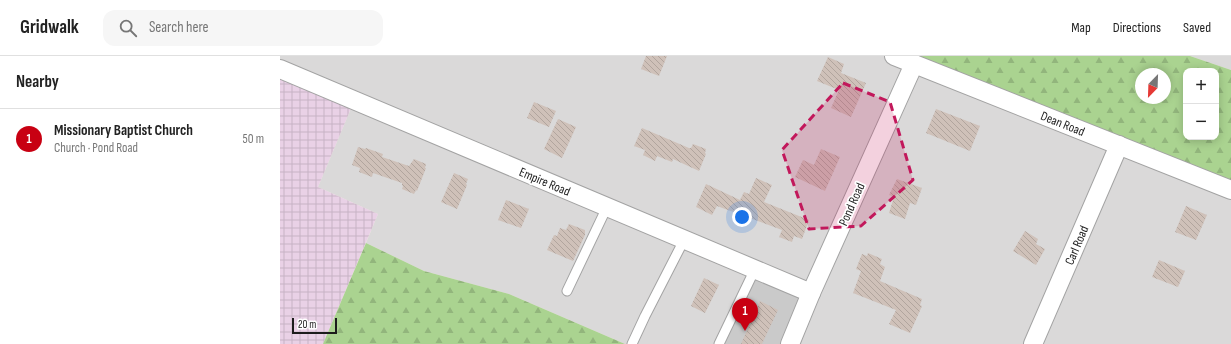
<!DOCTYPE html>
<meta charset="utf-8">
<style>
:root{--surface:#fff;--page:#f6f6f6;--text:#222;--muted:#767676;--line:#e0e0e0;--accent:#c80012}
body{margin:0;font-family:"Sofia Sans Condensed",sans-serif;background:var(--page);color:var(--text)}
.controls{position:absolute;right:12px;top:12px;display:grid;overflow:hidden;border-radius:8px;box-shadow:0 2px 10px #0003}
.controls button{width:36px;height:36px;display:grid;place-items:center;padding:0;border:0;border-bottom:1px solid var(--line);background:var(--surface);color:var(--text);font:20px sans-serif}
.compass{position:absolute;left:855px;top:12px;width:36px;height:36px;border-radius:50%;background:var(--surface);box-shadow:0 2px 10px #0003;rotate:203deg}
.scale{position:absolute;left:12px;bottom:10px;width:45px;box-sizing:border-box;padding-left:4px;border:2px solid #1c1c1c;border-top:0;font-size:11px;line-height:14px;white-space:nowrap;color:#1c1c1c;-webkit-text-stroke:3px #fff;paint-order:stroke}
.you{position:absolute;left:462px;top:161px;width:14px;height:14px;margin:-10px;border:3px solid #fff;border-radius:50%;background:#1a73e8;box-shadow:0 0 0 6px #1a73e833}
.badge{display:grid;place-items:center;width:26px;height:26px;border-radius:50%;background:var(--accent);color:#fff;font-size:13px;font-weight:700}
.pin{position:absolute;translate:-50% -33px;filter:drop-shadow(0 1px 2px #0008)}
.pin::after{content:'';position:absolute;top:21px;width:14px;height:12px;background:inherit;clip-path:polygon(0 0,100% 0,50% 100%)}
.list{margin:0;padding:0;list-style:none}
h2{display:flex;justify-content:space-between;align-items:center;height:52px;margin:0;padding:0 16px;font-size:17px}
h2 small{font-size:13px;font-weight:400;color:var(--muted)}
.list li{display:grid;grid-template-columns:26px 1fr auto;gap:12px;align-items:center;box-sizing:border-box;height:60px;padding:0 16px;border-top:1px solid var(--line)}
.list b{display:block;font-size:15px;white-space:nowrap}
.list p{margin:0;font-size:13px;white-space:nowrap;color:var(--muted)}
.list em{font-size:13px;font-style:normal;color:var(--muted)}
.icon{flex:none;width:22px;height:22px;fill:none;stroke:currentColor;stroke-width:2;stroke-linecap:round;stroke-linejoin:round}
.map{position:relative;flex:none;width:951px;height:288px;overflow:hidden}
header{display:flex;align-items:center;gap:24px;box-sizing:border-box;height:56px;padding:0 20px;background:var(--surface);border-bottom:1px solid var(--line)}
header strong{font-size:19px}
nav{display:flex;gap:22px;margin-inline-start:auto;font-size:14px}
.search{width:280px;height:36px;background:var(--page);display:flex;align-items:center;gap:10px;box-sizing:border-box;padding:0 14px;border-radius:12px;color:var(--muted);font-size:15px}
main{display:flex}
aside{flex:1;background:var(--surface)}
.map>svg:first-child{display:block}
</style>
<header>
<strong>Gridwalk</strong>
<div class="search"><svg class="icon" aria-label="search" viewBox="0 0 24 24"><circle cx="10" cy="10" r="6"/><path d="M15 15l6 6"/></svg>Search here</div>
<nav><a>Map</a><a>Directions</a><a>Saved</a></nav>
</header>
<main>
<aside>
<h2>Nearby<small></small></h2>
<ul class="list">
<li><span class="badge">1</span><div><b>Missionary Baptist Church</b><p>Church · Pond Road</p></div><em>50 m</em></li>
</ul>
</aside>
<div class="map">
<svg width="951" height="288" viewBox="0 0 951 288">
<defs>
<pattern id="industrial-grid" width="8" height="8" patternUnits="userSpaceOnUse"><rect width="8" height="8" fill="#e9d1e6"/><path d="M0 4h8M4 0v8" fill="none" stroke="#c7b3c5"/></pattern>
<pattern id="forest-firs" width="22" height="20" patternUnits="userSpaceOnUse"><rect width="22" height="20" fill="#aad390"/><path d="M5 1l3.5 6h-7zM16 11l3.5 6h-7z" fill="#92b57c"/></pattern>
<pattern id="building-back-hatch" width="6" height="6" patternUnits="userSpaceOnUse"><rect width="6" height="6" fill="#cfc1b9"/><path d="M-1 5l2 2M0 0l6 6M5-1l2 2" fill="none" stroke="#b1a59e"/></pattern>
</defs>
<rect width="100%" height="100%" fill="#efe9e0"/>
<g fill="#dad9d9">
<path d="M0,0H632L951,126V288H345L229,238L144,215L86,187L98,158L38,131L77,38L0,5Z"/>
<path d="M910,0H951V14Z"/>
</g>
<path fill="url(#industrial-grid)" d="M0,5L77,38L38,131L98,158L43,288H0Z"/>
<path fill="#cacaca" d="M475,220L521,241L502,288H442Z"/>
<g fill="url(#forest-firs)" fill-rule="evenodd">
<path d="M632,0H910L951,14V126ZM906,15H936V81H906ZM861,18H885V42H861Z"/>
<path d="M86,187L144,215L229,238L345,288H43Z"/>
</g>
<g fill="url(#building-back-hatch)">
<path d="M366,0H387L379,20L361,13Z"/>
<path d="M548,1L564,8L561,17L586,27L571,61L551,52L559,34L537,25Z"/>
<path d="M254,46L276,55L269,71L247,62Z"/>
<path d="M656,53L700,70L690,95L646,77Z"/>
<path d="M278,63L296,71L282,102L264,93Z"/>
<path d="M362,72L409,92H411L413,88L426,93L425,97L426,98L419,115L393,103L392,106L377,100L375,105L363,99L365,94L354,90Z"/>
<path d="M78,91L85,93L86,92L103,98L102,101L129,110L134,103L146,108L145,112H146L137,135L136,134L134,138L122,133L123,130L122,129V127L93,117L92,121L79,116L80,112L72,109Z"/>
<path d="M541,93L560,101L545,135L515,121L523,104L534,109Z"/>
<path d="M174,117L188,123L186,128L187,129L177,153L161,146Z"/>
<path d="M476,122L492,129L484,146L529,164L522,183L514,180L512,186L499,181L502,174L437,150L432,159L416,151L426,128L460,144L464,136L469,138Z"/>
<path d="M617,123L642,132L636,149L630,147L625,163L609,157L614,141L609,139Z"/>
<path d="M226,144L249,153L241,172L218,164Z"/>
<path d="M906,150L927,159L916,184L895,176Z"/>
<path d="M289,168L305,174V179L293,205L267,194L274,179L277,180L280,172L286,174Z"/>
<path d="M745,175L758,183L756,188L765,193L756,209L733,195Z"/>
<path d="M588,197L602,203L600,208L605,211L600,225L642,243L640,249L642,250L630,277L609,268L616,254L573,237L581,215L576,213L582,198L587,200Z"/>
<path d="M879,204L905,215L898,231L872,221Z"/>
<path d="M424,222L439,229L425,257L411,250Z"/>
<path d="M480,245L498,254L482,288H461Z"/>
</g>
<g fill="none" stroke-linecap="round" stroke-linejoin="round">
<g stroke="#a3a3a3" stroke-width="11">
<g id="lane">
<path d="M287,235L327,151"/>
<path d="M352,288L365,260L404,184"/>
<path d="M439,288L475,213"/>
</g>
</g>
<g stroke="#a3a3a3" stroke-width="20">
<g id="street">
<path d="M614,0L951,134"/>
<path d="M0,13L531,237"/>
<path d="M510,288L531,237L634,8"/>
<path d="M753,288L839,89"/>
</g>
</g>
<use href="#lane" stroke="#fff" stroke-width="9"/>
<use href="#street" stroke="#fff" stroke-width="18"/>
</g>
<path fill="#c2185b" fill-opacity="0.2" stroke="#c2185b" stroke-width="3" stroke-dasharray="8 5" stroke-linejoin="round" d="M563,27L610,46L633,124L581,170L529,173L502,94Z"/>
<g text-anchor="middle" stroke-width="3.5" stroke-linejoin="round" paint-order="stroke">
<g font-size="13" fill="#1c1c1c" stroke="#fff">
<text transform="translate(783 67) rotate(22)" y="5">Dean Road</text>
<text transform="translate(265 125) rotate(23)" y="5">Empire Road</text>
<text transform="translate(571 148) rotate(-66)" y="5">Pond Road</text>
<text transform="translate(796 189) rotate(-67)" y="5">Carl Road</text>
</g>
</g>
</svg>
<div class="controls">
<button>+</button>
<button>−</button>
</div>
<svg class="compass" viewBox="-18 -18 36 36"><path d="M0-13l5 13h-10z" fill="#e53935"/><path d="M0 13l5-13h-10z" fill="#767676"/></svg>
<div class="scale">20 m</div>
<div class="you"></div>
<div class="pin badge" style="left:465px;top:275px">1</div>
</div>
</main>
